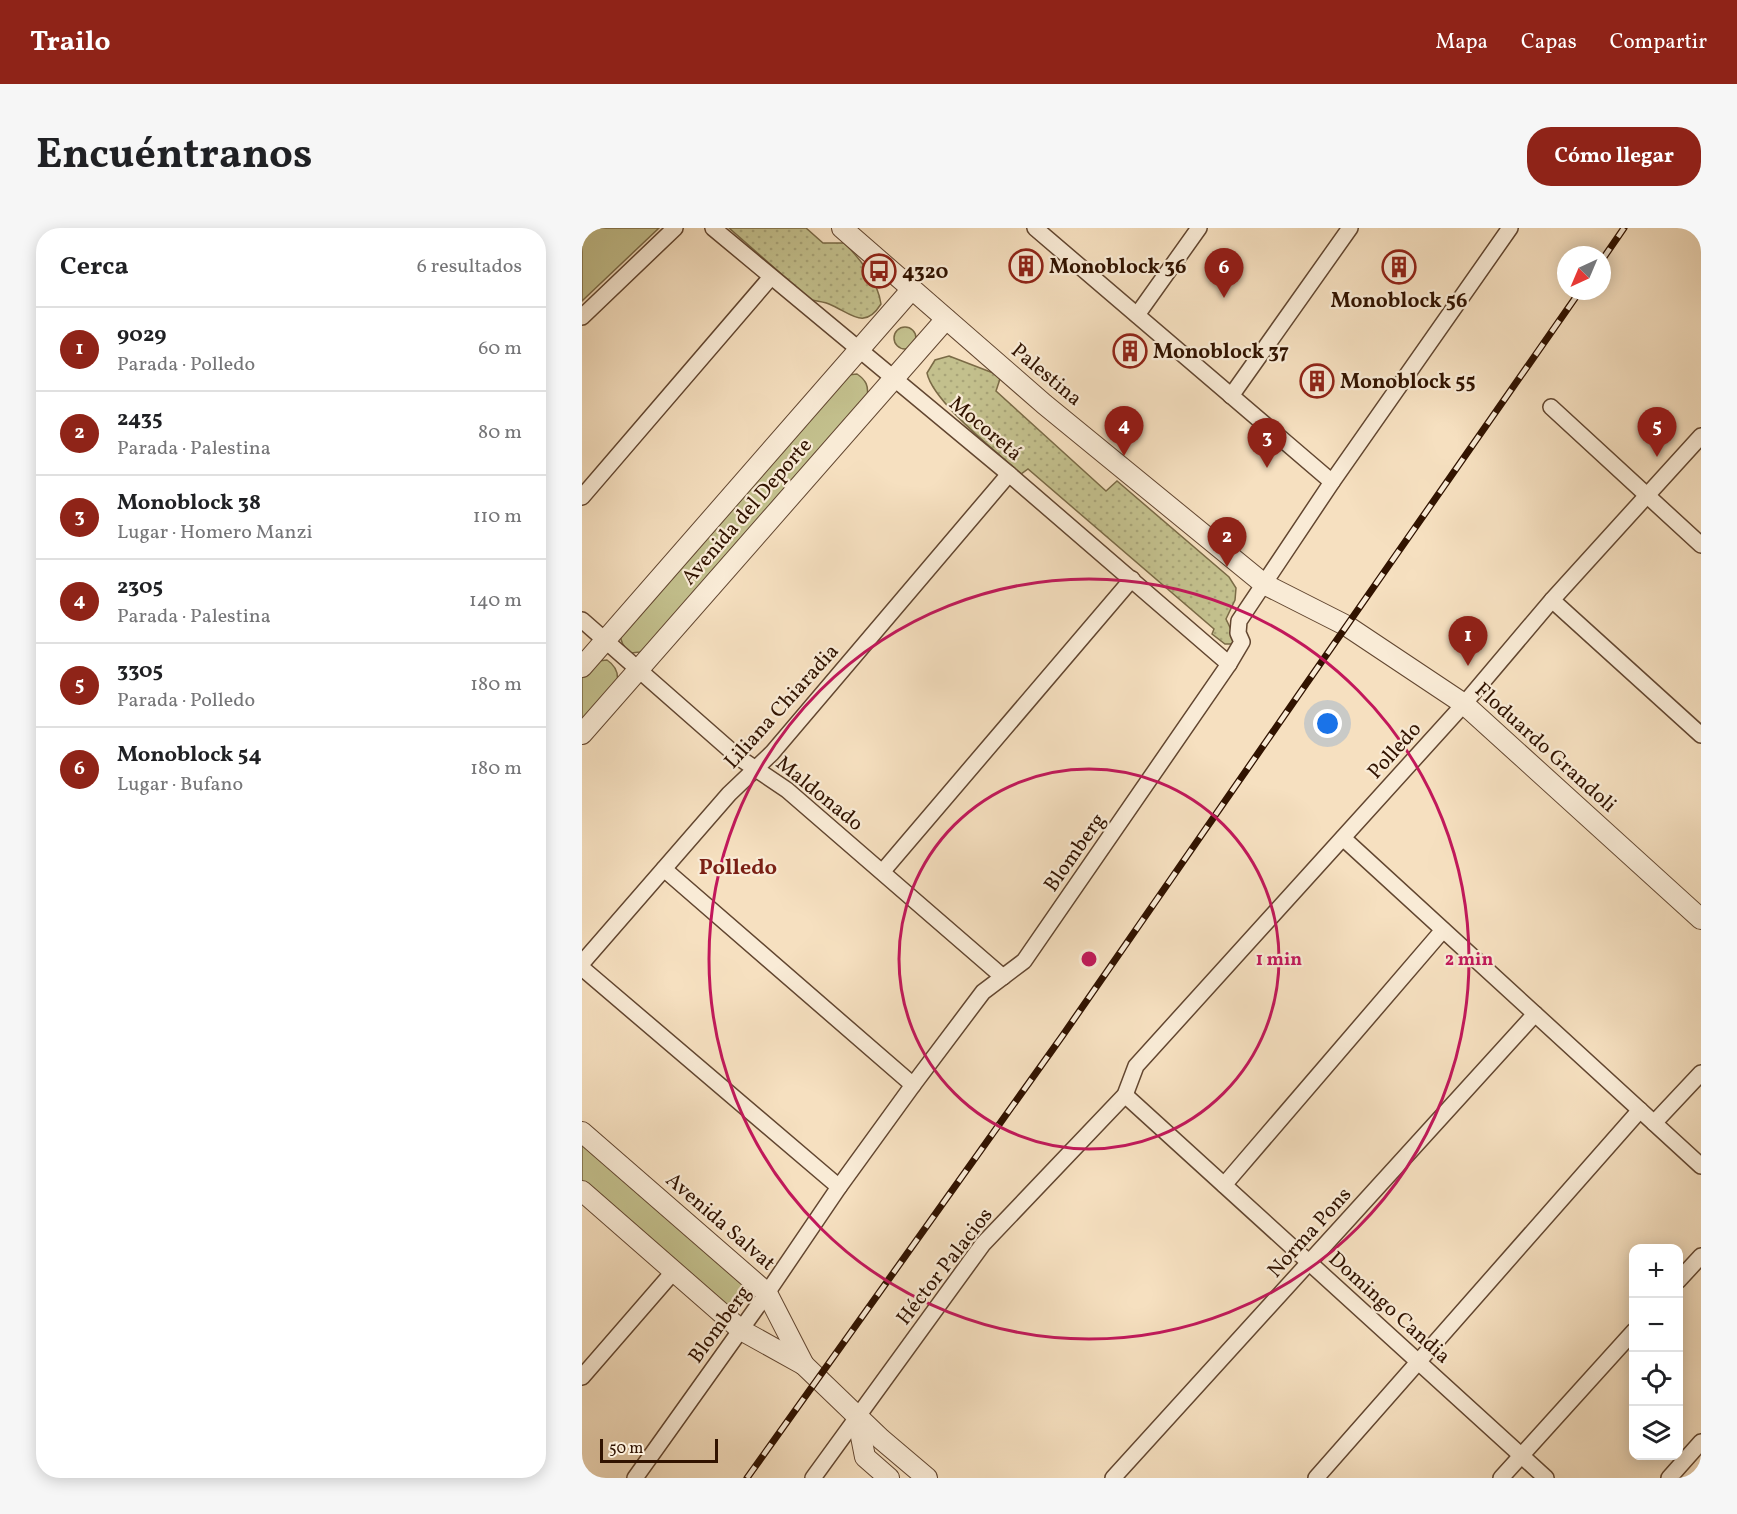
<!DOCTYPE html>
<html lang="es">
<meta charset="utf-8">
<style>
:root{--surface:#fff;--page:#f6f6f6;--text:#202124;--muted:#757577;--line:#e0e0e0;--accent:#8f2418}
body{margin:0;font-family:Vollkorn,serif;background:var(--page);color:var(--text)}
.controls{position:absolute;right:18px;bottom:18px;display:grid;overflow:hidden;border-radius:12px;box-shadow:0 3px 15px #0003}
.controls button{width:54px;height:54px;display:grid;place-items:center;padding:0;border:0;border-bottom:2px solid var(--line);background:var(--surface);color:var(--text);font:30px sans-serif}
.compass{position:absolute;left:975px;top:18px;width:54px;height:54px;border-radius:50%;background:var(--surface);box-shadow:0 3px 15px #0003;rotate:224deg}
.scale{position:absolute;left:18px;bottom:15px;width:118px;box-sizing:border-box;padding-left:6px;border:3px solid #311300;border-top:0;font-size:16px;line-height:21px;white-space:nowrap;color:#311300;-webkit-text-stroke:4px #f9ebd6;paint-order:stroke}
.you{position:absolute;left:746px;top:496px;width:21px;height:21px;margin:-15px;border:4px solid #fff;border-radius:50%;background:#1a73e8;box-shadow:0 0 0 9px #1a73e833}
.badge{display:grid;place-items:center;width:39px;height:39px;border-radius:50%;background:var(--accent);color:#fff;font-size:20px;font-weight:700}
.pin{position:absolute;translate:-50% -50px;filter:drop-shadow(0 2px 3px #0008)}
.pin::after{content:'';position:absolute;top:32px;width:21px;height:18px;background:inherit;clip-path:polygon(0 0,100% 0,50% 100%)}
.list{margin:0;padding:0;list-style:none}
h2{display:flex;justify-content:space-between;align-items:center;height:78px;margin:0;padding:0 24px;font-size:26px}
h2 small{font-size:20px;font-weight:400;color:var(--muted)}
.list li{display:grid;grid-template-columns:39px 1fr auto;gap:18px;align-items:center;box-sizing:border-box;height:84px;padding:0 24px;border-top:2px solid var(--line)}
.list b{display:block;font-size:22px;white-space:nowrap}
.list p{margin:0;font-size:20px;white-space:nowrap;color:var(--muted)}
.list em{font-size:20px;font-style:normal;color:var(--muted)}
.icon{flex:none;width:33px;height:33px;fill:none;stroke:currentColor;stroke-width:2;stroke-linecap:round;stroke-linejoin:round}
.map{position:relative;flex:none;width:1119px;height:1250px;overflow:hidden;border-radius:24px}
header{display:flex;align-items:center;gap:36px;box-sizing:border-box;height:84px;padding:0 30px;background:var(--accent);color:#fff}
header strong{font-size:28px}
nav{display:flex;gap:33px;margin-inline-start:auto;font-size:21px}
.intro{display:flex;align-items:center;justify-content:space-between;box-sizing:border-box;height:144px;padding:0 36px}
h1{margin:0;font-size:42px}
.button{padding:15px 27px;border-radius:24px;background:var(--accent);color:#fff;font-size:21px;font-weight:700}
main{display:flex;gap:36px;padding:0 36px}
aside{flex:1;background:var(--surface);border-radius:24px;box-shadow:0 3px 15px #0003}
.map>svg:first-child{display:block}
</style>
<header>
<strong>Trailo</strong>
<nav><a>Mapa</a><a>Capas</a><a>Compartir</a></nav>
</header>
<div class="intro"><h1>Encuéntranos</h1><a class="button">Cómo llegar</a></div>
<main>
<aside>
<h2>Cerca<small>6 resultados</small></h2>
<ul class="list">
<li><span class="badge">1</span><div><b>9029</b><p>Parada · Polledo</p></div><em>60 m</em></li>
<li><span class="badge">2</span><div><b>2435</b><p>Parada · Palestina</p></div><em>80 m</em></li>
<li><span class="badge">3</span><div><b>Monoblock 38</b><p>Lugar · Homero Manzi</p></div><em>110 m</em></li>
<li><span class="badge">4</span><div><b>2305</b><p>Parada · Palestina</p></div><em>140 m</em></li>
<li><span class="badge">5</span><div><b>3305</b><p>Parada · Polledo</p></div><em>180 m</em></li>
<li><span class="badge">6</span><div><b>Monoblock 54</b><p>Lugar · Bufano</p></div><em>180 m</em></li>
</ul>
</aside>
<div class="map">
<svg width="1119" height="1250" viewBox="0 0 1119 1250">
<defs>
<pattern id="park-dots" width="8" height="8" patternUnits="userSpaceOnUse" patternTransform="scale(1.5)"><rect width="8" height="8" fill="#c3c08d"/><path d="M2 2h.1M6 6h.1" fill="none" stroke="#a8a478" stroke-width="1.8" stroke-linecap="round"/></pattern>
</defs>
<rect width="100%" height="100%" fill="#f6e0c0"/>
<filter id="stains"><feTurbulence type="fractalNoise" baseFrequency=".00333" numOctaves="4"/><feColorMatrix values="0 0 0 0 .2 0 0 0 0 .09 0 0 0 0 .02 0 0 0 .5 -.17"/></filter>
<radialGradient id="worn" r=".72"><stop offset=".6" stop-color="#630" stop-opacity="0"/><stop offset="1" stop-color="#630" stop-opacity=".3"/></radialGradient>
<g fill="#c3c08d" stroke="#7a6a46" stroke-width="1.5">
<path d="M0,0H77L0,73Z"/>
<circle cx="323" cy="110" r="11"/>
<path d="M275,146C284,152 287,158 285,169L68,419L58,424L49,425C41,419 38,413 38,403L266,147Z"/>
<path d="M25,432C34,438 37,445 35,455L0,495V446L16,433Z"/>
<path d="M0,915L163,1056L164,1068L156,1077L145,1078L0,955Z"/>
</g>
<g fill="url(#park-dots)" stroke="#7a6a46" stroke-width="1.5">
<path d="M147,0H224L241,15H262C278,30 296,54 299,76C282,103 269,85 247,76C242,74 235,73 229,72Z"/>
<path d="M367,128L419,148L414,163L524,263L535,253L647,349L654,360L653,372L644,391L654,412L650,416H643L630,406L632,401L446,241L439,246C415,224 351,174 345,145L353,132Z"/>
</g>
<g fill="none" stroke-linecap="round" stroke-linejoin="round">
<g stroke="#624630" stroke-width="18">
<g id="minor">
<path d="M131,0L427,246L647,436"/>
<path d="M453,0L750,254"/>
<path d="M555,87L617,0"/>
<path d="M0,89L93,0"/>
<path d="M649,168L768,0"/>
<path d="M969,179L1119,317"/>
<path d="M0,269L189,49"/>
<path d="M970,372L1119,507"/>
<path d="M0,392L156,529L205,562L421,749"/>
<path d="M761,610L1119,938"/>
<path d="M82,641L331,857"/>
<path d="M301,643L550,351"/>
<path d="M0,735L147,566L190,525L427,246"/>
<path d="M0,740L257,959"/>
<path d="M543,867L964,1250"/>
<path d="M1072,895L1119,845"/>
<path d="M642,957L861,702"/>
<path d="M1096,1053L1119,1028"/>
<path d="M0,1149L92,1043"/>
<path d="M53,1250L185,1065L257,959L331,857L401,764L442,733L647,436L660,414L656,405L657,393L750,254L928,0"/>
<path d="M231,1250L401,1016L543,867L554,838L882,476L970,372L1119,208"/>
<path d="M531,1250L953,786"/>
<path d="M734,1250L1058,882"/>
<path d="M919,1250L1052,1103"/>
<path d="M1087,1250L1119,1214"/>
</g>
</g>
<g stroke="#624630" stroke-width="22">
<g id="tertiary">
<path d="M260,0L462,176L682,356L765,398L882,476L1119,691"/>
<path d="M0,439L330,61"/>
<path d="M0,506L364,91"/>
<path d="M0,904L185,1065L222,1137"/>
<path d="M0,963L159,1102L222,1137L299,1211L345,1250"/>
<path d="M275,1188L283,1229L307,1250"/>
</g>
</g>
<use href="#minor" stroke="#f9ebd6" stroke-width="15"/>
<use href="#tertiary" stroke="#f9ebd6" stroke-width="20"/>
<g stroke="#311300" stroke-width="7">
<g id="rail">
<path d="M1020,32L1042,0"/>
<path d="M165,1250L481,807L722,459L998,63"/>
</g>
</g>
<use href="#rail" stroke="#f9ebd6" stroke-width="4.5" stroke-dasharray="14" stroke-linecap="butt"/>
</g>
<g fill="none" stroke="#c2185b" stroke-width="3">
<circle cx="507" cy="731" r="190"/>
<circle cx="507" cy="731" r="380"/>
</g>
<defs>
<g id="building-ring" transform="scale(1.725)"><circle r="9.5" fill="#f9ebd6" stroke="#8f2418" stroke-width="1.5"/><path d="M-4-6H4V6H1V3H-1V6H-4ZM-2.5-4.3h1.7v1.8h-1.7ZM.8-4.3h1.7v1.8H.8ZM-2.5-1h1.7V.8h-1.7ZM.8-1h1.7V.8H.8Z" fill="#8f2418"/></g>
<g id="bus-ring" transform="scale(1.725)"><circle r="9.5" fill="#f9ebd6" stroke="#8f2418" stroke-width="1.5"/><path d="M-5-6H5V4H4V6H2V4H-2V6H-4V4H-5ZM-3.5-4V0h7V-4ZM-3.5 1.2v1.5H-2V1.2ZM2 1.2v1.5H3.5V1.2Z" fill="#8f2418"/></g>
</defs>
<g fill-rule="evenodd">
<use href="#building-ring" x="444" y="38"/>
<use href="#building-ring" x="817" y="39"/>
<use href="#bus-ring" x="297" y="43"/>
<use href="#building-ring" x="548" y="123"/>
<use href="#building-ring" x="735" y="153"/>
</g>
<g text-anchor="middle" stroke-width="4.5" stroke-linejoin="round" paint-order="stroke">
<g font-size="21" font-weight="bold" fill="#311300" stroke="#f9ebd6" text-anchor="start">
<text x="467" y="45">Monoblock 36</text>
<text x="320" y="50">4320</text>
<text x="817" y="79" text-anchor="middle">Monoblock 56</text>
<text x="571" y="130">Monoblock 37</text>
<text x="758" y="160">Monoblock 55</text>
</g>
<g font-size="21" fill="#311300" stroke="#f9ebd6">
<text transform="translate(465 146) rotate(40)" y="7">Palestina</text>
<text transform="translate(404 200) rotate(40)" y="7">Mocoretá</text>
<text transform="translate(164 283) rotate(-49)" y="7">Avenida del Deporte</text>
<text transform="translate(199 478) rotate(-48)" y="7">Liliana Chiaradia</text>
<text transform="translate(964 519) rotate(42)" y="7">Floduardo Grandoli</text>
<text transform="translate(812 522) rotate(-48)" y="7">Polledo</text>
<text transform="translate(238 565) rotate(39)" y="7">Maldonado</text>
<text transform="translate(492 624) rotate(-55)" y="7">Blomberg</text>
<text transform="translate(139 993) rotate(41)" y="7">Avenida Salvat</text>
<text transform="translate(727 1004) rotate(-48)" y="7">Norma Pons</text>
<text transform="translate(362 1038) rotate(-52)" y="7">Héctor Palacios</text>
<text transform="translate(808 1079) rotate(42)" y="7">Domingo Candia</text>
<text transform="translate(137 1096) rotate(-54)" y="7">Blomberg</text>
</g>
<g font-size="22" font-weight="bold" fill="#7a1f14" stroke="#f9ebd6">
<text x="156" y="646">Polledo</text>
</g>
</g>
<circle cx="507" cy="731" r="9" fill="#c2185b" stroke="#f9ebd6" stroke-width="3"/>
<g font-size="18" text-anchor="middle" font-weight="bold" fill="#c2185b" stroke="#f9ebd6" stroke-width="4.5" stroke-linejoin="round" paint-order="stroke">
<text x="697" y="737">1 min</text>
<text x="887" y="737">2 min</text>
</g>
<rect width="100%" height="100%" filter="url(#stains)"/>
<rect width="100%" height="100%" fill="url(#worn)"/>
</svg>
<div class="controls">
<button>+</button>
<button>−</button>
<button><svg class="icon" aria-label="locate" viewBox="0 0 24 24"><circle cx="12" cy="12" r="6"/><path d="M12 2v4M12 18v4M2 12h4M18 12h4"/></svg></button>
<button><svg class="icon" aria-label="layers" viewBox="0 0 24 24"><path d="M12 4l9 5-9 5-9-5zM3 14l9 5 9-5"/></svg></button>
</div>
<svg class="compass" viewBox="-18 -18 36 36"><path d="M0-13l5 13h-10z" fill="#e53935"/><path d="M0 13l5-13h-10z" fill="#757577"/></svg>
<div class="scale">50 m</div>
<div class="you"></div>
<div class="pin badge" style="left:886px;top:438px">1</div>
<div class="pin badge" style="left:645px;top:339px">2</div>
<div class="pin badge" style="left:685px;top:240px">3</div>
<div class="pin badge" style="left:542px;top:228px">4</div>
<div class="pin badge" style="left:1075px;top:229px">5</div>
<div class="pin badge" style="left:642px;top:70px">6</div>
</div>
</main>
